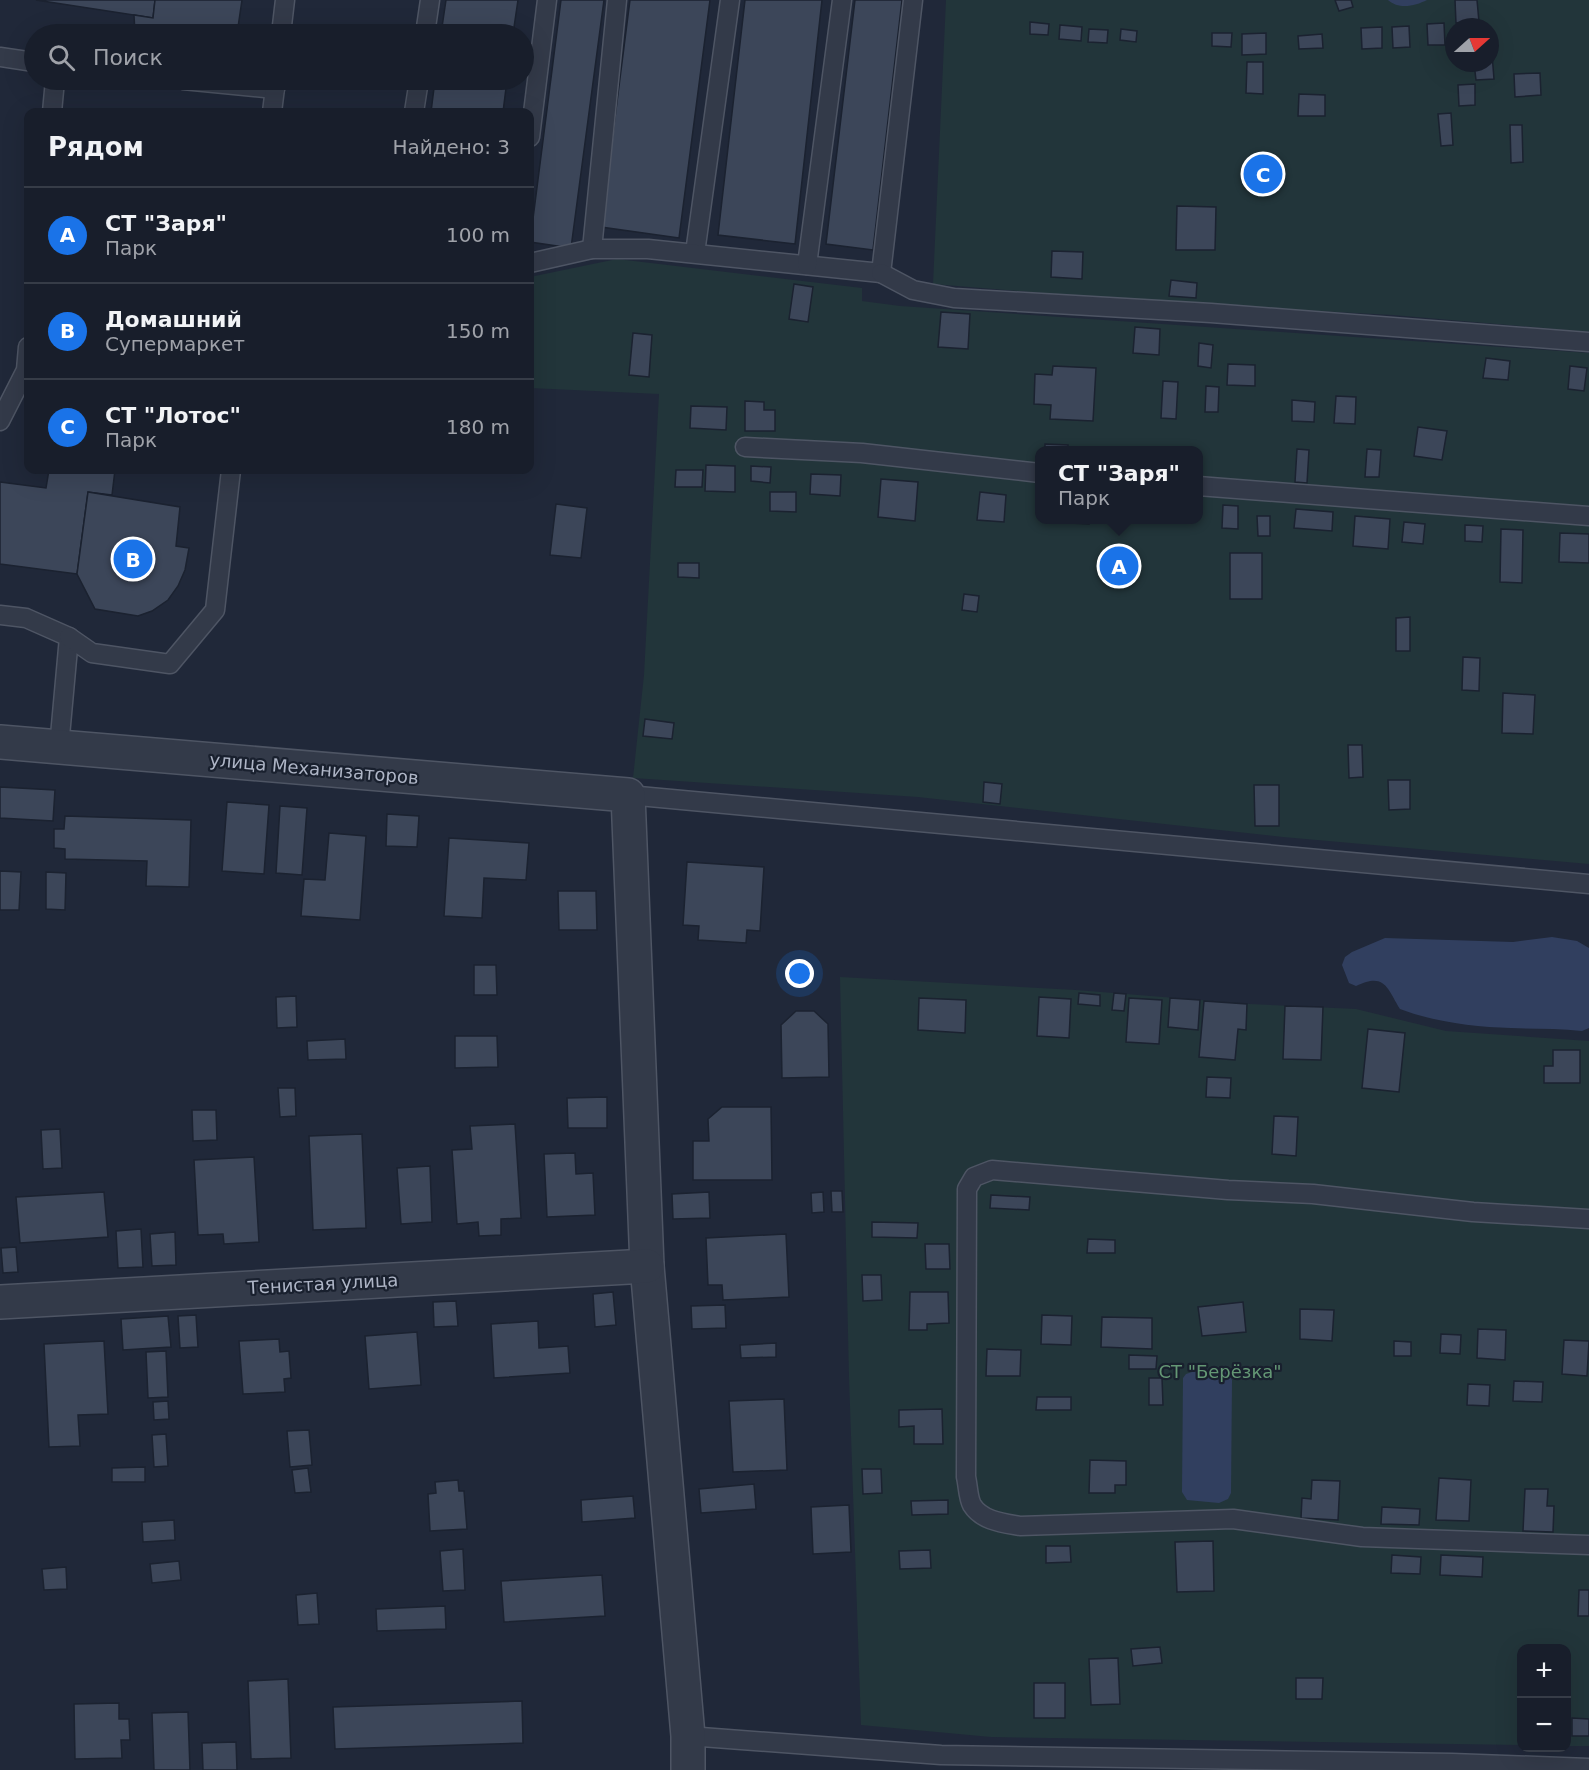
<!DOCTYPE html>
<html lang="ru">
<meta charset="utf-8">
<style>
:root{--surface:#181e2b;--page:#252b37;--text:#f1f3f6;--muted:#9fa2a9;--line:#363c47;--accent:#1a73e8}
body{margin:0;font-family:"DejaVu Sans",sans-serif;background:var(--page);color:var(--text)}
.controls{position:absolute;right:18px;bottom:18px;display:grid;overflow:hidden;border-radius:12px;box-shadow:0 6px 24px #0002}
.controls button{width:54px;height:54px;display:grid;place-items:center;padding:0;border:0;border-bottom:2px solid var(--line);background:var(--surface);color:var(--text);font:30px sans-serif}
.compass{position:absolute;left:1445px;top:18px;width:54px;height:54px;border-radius:50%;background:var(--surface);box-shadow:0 6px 24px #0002;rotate:69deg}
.you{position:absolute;left:800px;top:974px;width:21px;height:21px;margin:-15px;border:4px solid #fff;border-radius:50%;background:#1a73e8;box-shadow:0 0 0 9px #1a73e833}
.badge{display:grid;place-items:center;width:39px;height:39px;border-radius:50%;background:var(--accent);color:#fff;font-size:20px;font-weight:700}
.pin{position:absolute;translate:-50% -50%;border:3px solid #fff;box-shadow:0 2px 6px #0006}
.popup{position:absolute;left:1035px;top:446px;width:168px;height:78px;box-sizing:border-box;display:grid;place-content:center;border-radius:12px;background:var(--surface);filter:drop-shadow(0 2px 4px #0005);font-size:20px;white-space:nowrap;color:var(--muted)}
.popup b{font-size:22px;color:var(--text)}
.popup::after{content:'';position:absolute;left:50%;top:100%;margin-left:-12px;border:12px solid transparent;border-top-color:var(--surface)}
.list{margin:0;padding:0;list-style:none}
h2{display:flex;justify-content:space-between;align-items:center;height:78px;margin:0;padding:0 24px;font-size:26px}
h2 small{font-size:20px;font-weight:400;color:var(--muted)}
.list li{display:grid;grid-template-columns:39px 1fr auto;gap:18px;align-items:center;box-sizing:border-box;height:96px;padding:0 24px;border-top:2px solid var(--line)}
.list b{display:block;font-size:22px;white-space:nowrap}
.list p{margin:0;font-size:20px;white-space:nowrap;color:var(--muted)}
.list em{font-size:20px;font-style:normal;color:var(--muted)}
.icon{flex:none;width:33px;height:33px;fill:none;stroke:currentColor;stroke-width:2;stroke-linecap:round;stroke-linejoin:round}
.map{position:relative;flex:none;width:1589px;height:1770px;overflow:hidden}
.search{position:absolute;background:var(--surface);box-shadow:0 6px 24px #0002;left:24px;top:24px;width:510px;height:66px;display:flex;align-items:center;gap:15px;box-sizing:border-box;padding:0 21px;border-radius:33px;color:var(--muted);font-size:22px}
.panel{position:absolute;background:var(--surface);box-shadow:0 6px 24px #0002;left:24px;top:108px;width:510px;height:366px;border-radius:12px}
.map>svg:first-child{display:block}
</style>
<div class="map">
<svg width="1589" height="1770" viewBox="0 0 1589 1770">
<rect width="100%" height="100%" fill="#202839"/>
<g fill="#22353a" fill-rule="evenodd">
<path d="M946,0H1589V332L1393,315L1164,303L933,284ZM1454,27H1490V63H1454Z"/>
<path d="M617,259L862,288V301L900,306L1589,353V864L1283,837L918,797L633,778L644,675L659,394L530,388V277ZM1040,450H1198V520H1040Z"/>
<path d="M840,977L1076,990L1250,1004L1356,1009L1446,1031L1589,1041V1746H1567L1566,1648H1522L1521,1745L991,1737L861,1725L849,1377Z"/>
</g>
<g fill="#313f5f">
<path d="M1388,0H1427C1415,6 1399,10 1388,0Z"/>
<path d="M1552,937L1577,941L1589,948V1028L1582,1031C1559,1028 1535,1029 1511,1028C1475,1027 1434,1022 1400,1009C1387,988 1385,972 1356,986L1349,983L1342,965L1345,957L1352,952L1385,938L1513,942Z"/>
<path d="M1201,1369L1227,1371L1232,1380L1231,1493L1228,1499L1219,1503L1187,1500L1182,1492L1183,1378L1186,1374Z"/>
</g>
<g fill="#3c4659" stroke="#1b2230" stroke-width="1.5">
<path d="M36,0H155L153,18Z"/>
<path d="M155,0H242L237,34H213L165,28L164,34H135L134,15L153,18Z"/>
<path d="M446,0H518L513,34H441Z"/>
<path d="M561,0H604L571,248L530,242Z"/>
<path d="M630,0H710L679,238L601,227Z"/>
<path d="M745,0H822L795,244L718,235Z"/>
<path d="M855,0H902L873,250L826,244Z"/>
<path d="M1335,0H1351L1353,7L1339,11Z"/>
<path d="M1455,0H1477L1479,22L1456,23Z"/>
<path d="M1030,22L1049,24L1048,35L1030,34Z"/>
<path d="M1444,23L1445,45H1428L1427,24Z"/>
<path d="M1060,25L1082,27L1081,41L1059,39Z"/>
<path d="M1409,26L1410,47L1393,48L1392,27Z"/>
<path d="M1382,27V48L1362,49L1361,28Z"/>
<path d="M1089,29L1108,30L1107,43L1088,42Z"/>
<path d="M1121,29L1137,31L1136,42L1120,40Z"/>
<path d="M1212,33H1232L1231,47L1212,46Z"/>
<path d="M1266,33V54L1242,55V34Z"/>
<path d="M1322,34L1323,48L1299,49L1298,36Z"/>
<path d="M1490,54H1492L1494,79L1476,80L1474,63H1490Z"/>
<path d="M1247,62H1263V94L1246,93Z"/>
<path d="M1540,73L1541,95L1515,97L1514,74Z"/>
<path d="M435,80H507L503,112H431Z"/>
<path d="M1475,84V105L1459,106L1458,85Z"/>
<path d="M1299,94L1325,95V116H1298Z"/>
<path d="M1451,113L1453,145L1441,146L1438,114Z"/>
<path d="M1510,125H1522L1523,162L1511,163Z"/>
<path d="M1177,206L1216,207L1215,250H1176Z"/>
<path d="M1052,251L1083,252L1082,279L1051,277Z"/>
<path d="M1171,280L1197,283L1196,298L1169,296Z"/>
<path d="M794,284L813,287L808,322L789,319Z"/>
<path d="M941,312L970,314L968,349L938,347Z"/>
<path d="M1135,327L1160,329L1159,355L1133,353Z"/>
<path d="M633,333L652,335L649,377L629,375Z"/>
<path d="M1199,343L1213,345L1211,368L1198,366Z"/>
<path d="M1486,358L1510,361L1508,380L1483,378Z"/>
<path d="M1228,364L1255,365V386L1227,385Z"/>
<path d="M1053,366L1096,368L1093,421L1050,419L1051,405L1034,404L1035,374L1052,375Z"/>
<path d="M1570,366L1587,368L1584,391L1568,389Z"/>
<path d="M1163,381L1178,382L1176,419L1161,418Z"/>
<path d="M1206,386L1219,387L1218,412H1205Z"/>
<path d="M1336,396L1356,397L1355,424L1334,423Z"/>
<path d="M1292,400L1315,402L1314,422L1292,421Z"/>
<path d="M745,401L764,402V410H775V431H745Z"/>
<path d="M691,406L727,407L726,430L690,428Z"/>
<path d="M1418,427L1447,431L1442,460L1414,456Z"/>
<path d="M1045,444L1068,445V450H1072H1045Z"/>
<path d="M1297,449L1309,450L1307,483L1295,482Z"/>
<path d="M1367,449L1381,450L1379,477H1365Z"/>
<path d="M706,465L735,466V492L705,491Z"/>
<path d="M751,466L771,467L770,483L751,481Z"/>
<path d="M49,470H115L112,495L88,492L77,574L0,564V482L46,488Z"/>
<path d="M676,470H703L702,487H675Z"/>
<path d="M811,474L841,475L840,496L810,494Z"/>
<path d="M881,479L918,482L915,521L878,517Z"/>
<path d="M88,492L180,507L176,546L189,548L185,570L178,586L168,600L152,611L138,616L95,609L77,574Z"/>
<path d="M770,492H796V512L770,511Z"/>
<path d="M980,492L1006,495L1004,522L977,520Z"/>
<path d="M556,504L587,508L581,558L550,555Z"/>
<path d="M1223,505L1238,506V529L1222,528Z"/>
<path d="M1296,509L1333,512L1332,531L1294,528Z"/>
<path d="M1257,516H1270V536H1258Z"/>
<path d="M1355,516L1390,519L1388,549L1353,546Z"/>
<path d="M1070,520H1089V524L1070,523Z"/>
<path d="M1404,522L1425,524L1423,544L1402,542Z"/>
<path d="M1465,525L1483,526L1482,542L1465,541Z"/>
<path d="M1501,529L1523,530L1522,583L1500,582Z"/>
<path d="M1560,533L1589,534V563L1559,562Z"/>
<rect x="1230" y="553" width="32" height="46"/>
<path d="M678,563H699V578L678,577Z"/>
<path d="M964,594L979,596L977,612L962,610Z"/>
<path d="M1410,617V651H1396V618Z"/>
<path d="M1463,657L1480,658L1479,691L1462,690Z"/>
<path d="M1503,693L1535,695L1533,734L1502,733Z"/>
<path d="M645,719L674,723L672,739L643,736Z"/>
<path d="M1348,745H1362L1363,777L1349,778Z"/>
<path d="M1388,780H1410V809L1389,810Z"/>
<path d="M984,782L1002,784L1000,804L983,802Z"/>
<path d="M1254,785H1279V826H1255Z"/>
<path d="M0,787L55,790L53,821L0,818Z"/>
<path d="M227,802L269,805L264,874L222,871Z"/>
<path d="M280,806L307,808L302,875L276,873Z"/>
<path d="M387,814L419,816L417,847L386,846Z"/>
<path d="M65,816L191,820L189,887L146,886L147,861L65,859V849L54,848V829H64Z"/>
<path d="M329,833L366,836L360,920L301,916L304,879L325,880Z"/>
<path d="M449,838L529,843L526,880L484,878L482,918L444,916Z"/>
<path d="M687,862L764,867L760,931L747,930L746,943L698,940L699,926L683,925Z"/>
<path d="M0,871L21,872L19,910H0Z"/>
<path d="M46,872L66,873L65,910L46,909Z"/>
<path d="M558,891H596L597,930H559Z"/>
<path d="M474,965H496L497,995H474Z"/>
<path d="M1079,993L1100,995V1006L1078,1004Z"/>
<path d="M1114,993L1126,994L1124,1011L1112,1010Z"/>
<path d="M296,996L297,1027L277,1028L276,997Z"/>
<path d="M1039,997L1071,999L1069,1038L1037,1036Z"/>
<path d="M919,998L966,1000L965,1033L918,1030Z"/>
<path d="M1129,998L1162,1000L1159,1044L1126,1042Z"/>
<path d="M1170,998L1200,1000L1198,1030L1168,1027Z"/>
<path d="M1204,1001L1247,1004L1246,1030L1238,1029L1235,1060L1199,1057Z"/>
<path d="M1285,1006L1323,1007L1321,1060L1283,1059Z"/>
<path d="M796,1011H814L828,1024L829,1077L782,1078L781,1025Z"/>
<path d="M1368,1029L1405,1033L1399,1092L1362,1088Z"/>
<path d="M455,1036H497L498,1067L455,1068Z"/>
<path d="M345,1039L346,1059L308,1060L307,1041Z"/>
<path d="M1553,1050H1580V1083H1544V1066H1553Z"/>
<path d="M1207,1077L1231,1078L1230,1098L1206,1097Z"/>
<path d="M278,1088H295L296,1116L280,1117Z"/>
<path d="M607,1097V1128H568L567,1098Z"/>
<path d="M722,1107H771L772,1180H693V1141H709L708,1119Z"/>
<path d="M192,1110H216L217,1140L193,1141Z"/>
<path d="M1274,1116L1298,1117L1296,1156L1272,1154Z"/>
<path d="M515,1124L521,1218L501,1219V1235L479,1236L478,1222L457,1224L452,1150L472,1149L470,1126Z"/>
<path d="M60,1129L62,1168L43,1169L41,1130Z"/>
<path d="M362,1134L366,1228L313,1230L309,1136Z"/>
<path d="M575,1153L576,1174L593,1173L595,1215L547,1217L544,1154Z"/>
<path d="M254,1157L259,1242L224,1244L223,1234L198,1235L194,1160Z"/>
<path d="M430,1166L432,1222L401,1224L397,1168Z"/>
<path d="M831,1191H842L843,1212H832Z"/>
<path d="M104,1192L108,1237L20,1243L16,1197Z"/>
<path d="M709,1192L710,1218L673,1219L672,1194Z"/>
<path d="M823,1192L824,1212L812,1213L811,1193Z"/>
<path d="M991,1195L1030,1197L1029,1210L990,1208Z"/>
<path d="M872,1222L918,1223L917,1238L872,1237Z"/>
<path d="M141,1229L143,1267L118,1268L116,1231Z"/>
<path d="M175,1232L176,1265L152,1266L150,1234Z"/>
<path d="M786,1234L789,1297L723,1300L722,1285H708L706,1238Z"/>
<path d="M1088,1239L1115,1240V1253H1087Z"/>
<path d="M925,1244H949L950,1269H926Z"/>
<path d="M16,1247L18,1272L3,1273L1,1248Z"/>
<path d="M862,1275H881L882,1300L863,1301Z"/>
<path d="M613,1292L616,1325L595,1327L593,1294Z"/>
<path d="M910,1292H948L949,1323L927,1324V1330H909Z"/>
<path d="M456,1301L458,1326L434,1327L433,1302Z"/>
<path d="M1243,1302L1246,1332L1202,1336L1198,1307Z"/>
<path d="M725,1305L726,1328L692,1329L691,1306Z"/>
<path d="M1300,1309L1334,1310L1332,1341L1300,1339Z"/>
<path d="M196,1315L198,1347L180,1348L178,1316Z"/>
<path d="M1042,1315L1072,1316L1071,1345L1041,1344Z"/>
<path d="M168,1316L171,1347L123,1350L121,1319Z"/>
<path d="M1102,1317L1152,1318V1349L1101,1347Z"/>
<path d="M538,1321L539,1348L568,1346L570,1373L494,1378L491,1324Z"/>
<path d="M1478,1329L1506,1330L1505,1360L1477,1358Z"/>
<path d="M417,1332L421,1385L369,1389L365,1336Z"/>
<path d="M1441,1334L1461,1335L1460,1354L1440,1353Z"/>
<path d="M279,1339L280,1352L289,1351L291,1378L284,1379L285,1392L243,1394L239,1341Z"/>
<path d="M1564,1340L1589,1341L1587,1376L1562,1374Z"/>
<path d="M104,1341L108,1414L78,1415L80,1446L49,1447L44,1344Z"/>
<path d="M1394,1341L1411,1342V1356H1394Z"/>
<path d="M776,1343V1357L741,1358L740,1345Z"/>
<path d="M987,1349L1021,1350L1020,1376H986Z"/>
<path d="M166,1351L168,1397L148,1398L146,1352Z"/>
<path d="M1129,1355L1157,1356L1156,1369H1129Z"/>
<path d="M1149,1378H1162L1163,1405H1149Z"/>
<path d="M1514,1381L1543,1382L1542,1402L1513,1401Z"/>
<path d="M1468,1384L1490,1385L1489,1406L1467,1405Z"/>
<path d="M1037,1397H1071V1410H1036Z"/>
<path d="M784,1399L787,1470L733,1472L729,1401Z"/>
<path d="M168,1401L169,1419L154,1420L153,1402Z"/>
<path d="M942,1409L943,1444H914V1426L899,1427V1410Z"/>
<path d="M309,1430L312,1465L290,1467L287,1431Z"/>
<path d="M166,1434L168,1466L154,1467L152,1435Z"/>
<path d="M1090,1460L1126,1461V1485H1115V1493H1089Z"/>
<path d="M145,1467V1482H112V1468Z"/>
<path d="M308,1468L311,1492L295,1493L292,1470Z"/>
<path d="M862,1469H881L882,1493L863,1494Z"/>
<path d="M1439,1478L1471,1480L1469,1521L1436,1520Z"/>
<path d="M458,1480L459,1491H464L467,1529L430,1531L428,1494L436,1493L435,1482Z"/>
<path d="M1312,1480L1340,1481L1338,1520L1301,1518L1302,1498L1311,1499Z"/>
<path d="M754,1484L756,1509L701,1513L699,1489Z"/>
<path d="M1525,1489H1548L1547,1506H1554L1553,1532L1523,1531Z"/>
<path d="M633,1496L635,1518L582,1522L581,1500Z"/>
<path d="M948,1500V1514L912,1515L911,1501Z"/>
<path d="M849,1505L851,1552L813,1554L811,1507Z"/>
<path d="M1382,1507L1420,1509L1419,1525L1381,1524Z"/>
<path d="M174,1520L175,1540L143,1542L142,1522Z"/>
<path d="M1213,1541L1214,1591L1177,1592L1175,1542Z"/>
<path d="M1046,1546H1070L1071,1562L1046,1563Z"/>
<path d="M463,1549L465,1590L443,1591L440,1551Z"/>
<path d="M930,1550L931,1568L900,1569L899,1551Z"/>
<path d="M1392,1555L1421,1557L1420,1574L1391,1573Z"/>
<path d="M1441,1555L1483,1557L1482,1577L1440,1575Z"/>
<path d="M179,1561L181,1580L152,1583L150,1564Z"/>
<path d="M66,1567L67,1589L44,1590L42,1569Z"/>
<path d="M602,1575L605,1616L504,1622L501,1581Z"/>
<path d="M1579,1590H1589V1616H1578Z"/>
<path d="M317,1593L319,1624L298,1625L296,1595Z"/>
<path d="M445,1606L446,1629L377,1631L376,1609Z"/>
<path d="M1160,1647L1162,1663L1133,1666L1131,1649Z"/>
<path d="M1118,1658L1120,1704L1091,1705L1089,1659Z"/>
<path d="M1296,1678H1323L1322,1699H1296Z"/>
<path d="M288,1679L291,1758L251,1759L248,1681Z"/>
<rect x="1034" y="1683" width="31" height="35"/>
<path d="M522,1701L523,1743L335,1749L333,1707Z"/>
<path d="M119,1703V1719H129L130,1740H121L122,1758L75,1759L74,1704Z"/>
<path d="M188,1712L190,1770H154L152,1713Z"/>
<path d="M1572,1718L1589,1719V1736H1572Z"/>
<path d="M236,1742L237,1770H203L202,1743Z"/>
</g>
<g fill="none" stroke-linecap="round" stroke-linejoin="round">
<g stroke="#4e5564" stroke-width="21">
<g id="service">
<path d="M281,34L285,0"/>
<path d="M425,34L430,0"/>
<path d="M0,57L34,62"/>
<path d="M183,80L275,89"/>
<path d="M52,112L55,80"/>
<path d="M272,112L276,80"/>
<path d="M414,112L419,80"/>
<path d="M530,137L547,0"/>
<path d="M592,249L617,0"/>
<path d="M695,253L730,0"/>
<path d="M530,263L592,249H648L881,273L913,0"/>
<path d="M807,265L842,0"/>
<path d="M881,273L913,290L954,298L1211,313L1589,342"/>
<path d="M0,421L26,370L28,347"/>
<path d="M745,447L862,453L1040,473"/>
<path d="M1198,486L1589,516"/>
<path d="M0,615L26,618L69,637L59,747"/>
<path d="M69,637L92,653L170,664L215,610L231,470"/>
<path d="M628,795L1589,884"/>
<path d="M1589,1219L1473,1212L1313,1194L1228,1190L992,1170L974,1177L967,1189L966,1477C968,1485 968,1498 972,1505C982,1521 1003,1523 1020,1526L1233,1519L1362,1537L1589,1545"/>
<path d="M688,1736L941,1755L1452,1763L1589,1768"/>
</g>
</g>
<g stroke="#4e5564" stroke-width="36">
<g id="minor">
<path d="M0,742L628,795L647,1266L688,1736V1770"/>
<path d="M0,1302L647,1266"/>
</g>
</g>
<use href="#service" stroke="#333a49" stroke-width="18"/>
<use href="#minor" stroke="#333a49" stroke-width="33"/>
</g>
<g text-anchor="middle" stroke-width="4.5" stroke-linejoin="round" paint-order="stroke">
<g font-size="18" fill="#aeb5c6" stroke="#19202e">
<text transform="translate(314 769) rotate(5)" y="6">улица Механизаторов</text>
<text transform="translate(323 1284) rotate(-3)" y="6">Тенистая улица</text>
</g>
<g font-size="18" fill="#649775" stroke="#19202e">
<text x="1220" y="1378">СТ "Берёзка"</text>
</g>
</g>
</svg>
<div class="controls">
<button>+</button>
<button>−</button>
</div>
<svg class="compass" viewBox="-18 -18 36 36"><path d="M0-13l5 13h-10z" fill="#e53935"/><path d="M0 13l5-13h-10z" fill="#9fa2a9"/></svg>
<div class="you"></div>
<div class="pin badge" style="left:1119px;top:566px">A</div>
<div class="popup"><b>СТ &quot;Заря&quot;</b>Парк</div>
<div class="pin badge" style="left:133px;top:559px">B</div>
<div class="pin badge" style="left:1263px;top:174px">C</div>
<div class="search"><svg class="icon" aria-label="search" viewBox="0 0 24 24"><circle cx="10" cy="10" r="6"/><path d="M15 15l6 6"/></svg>Поиск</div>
<section class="panel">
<h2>Рядом<small>Найдено: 3</small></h2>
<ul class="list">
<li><span class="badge">A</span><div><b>СТ &quot;Заря&quot;</b><p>Парк</p></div><em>100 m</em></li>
<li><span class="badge">B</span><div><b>Домашний</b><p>Супермаркет</p></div><em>150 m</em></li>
<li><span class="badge">C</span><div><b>СТ &quot;Лотос&quot;</b><p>Парк</p></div><em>180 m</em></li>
</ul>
</section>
</div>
